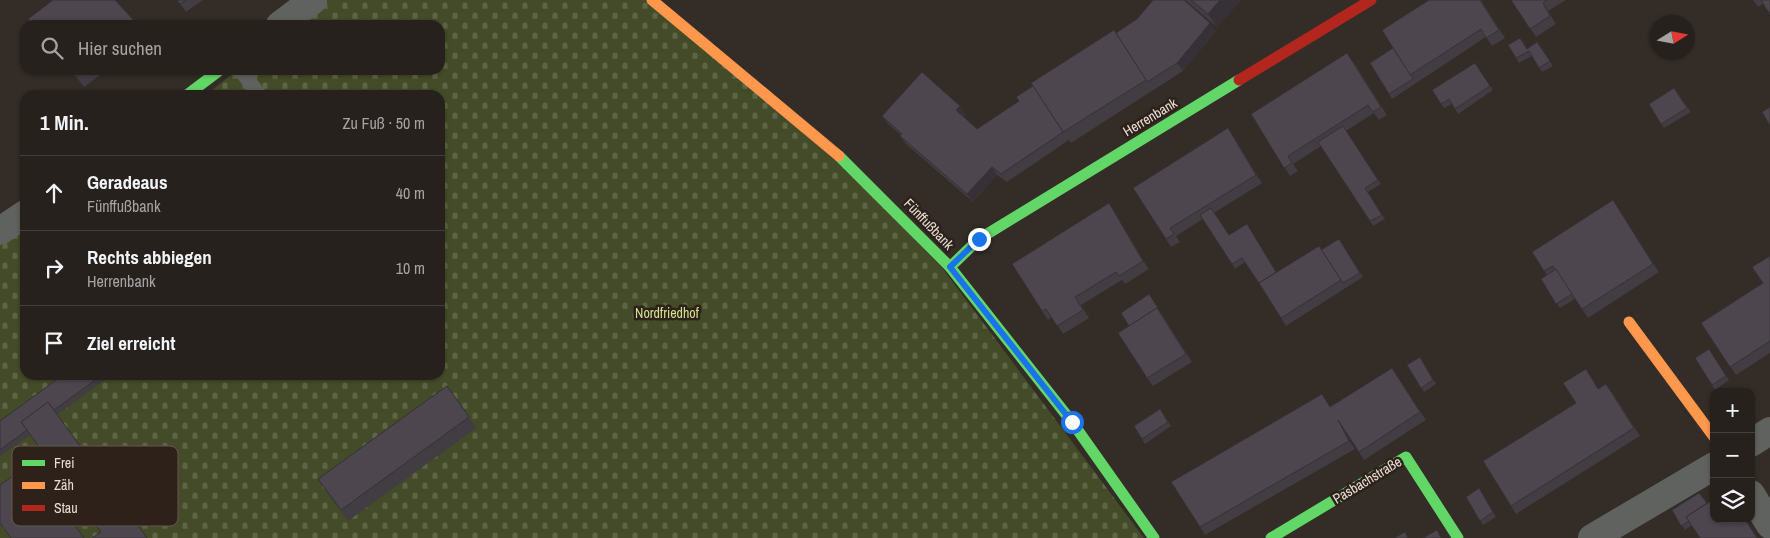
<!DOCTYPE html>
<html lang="de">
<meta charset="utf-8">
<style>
:root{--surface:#26211d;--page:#2e2926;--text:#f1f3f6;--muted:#a4a3a4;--line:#423e3b}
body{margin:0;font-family:"Archivo Narrow",sans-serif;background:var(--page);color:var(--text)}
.controls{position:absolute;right:15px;bottom:15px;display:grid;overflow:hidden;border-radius:10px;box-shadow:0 1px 4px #0004}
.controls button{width:45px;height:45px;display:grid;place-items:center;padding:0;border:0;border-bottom:1px solid var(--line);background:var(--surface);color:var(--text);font:25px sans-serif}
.compass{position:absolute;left:1650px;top:15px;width:45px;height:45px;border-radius:50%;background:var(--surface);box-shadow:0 1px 4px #0004;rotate:79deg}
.stop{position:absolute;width:15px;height:15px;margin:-11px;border:4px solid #1a73e8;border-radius:50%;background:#fff}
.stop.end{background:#1a73e8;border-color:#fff;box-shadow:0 1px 5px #0008}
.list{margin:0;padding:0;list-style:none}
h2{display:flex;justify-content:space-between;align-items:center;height:65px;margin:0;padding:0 20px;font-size:21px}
h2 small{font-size:16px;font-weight:400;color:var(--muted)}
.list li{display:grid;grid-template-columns:32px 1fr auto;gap:15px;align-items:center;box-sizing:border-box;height:75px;padding:0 20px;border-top:1px solid var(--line)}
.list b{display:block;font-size:19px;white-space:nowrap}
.list p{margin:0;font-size:16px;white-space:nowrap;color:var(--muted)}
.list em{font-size:16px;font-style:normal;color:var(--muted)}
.icon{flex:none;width:28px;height:28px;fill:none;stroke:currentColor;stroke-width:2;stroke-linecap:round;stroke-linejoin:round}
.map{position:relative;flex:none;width:1770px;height:538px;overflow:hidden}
.search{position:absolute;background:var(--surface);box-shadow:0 1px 4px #0004;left:20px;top:20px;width:425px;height:55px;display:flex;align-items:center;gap:12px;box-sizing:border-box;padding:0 18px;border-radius:15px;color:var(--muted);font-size:19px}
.panel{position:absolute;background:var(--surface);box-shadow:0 1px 4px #0004;left:20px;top:90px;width:425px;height:290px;border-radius:15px}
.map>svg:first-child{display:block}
</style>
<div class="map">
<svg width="1770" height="538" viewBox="0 0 1770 538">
<defs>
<pattern id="cemetery-stones" width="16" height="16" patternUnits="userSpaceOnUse" patternTransform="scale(1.25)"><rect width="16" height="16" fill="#434b28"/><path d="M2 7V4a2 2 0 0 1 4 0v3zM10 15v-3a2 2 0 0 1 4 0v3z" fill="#5e6446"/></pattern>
</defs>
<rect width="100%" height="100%" fill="#332c27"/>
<path fill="url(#cemetery-stones)" d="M325,0H647L847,170L943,269L1144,538H0V245L25,228V375H440V95H206L237,70H440V25H293Z"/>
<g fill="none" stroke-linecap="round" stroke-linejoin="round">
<path stroke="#60625f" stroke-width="15" d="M241,70L259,95"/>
<g stroke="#60625f" stroke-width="28">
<path d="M280,25L313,0"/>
<path d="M0,231L25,214"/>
<path d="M1751,443L1770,431"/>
<path d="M1751,494L1770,525"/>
<path d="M1592,538L1714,466"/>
</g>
<g stroke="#63d668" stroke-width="11">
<path d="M187,95L220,70"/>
<path d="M839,156L950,267L1072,422L1154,538"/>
<path d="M950,267L979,239L1239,80"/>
<path d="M1271,538L1406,457L1458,538"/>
</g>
<g stroke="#ff974d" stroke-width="11">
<path d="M652,0L839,156"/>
<path d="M1629,322L1714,437"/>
</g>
<path stroke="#b3261e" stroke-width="11" d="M1239,80L1371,0"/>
</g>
<g fill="#423c43">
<path d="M177,0H203L186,12Z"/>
<path d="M1185,0H1241L1217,27Z"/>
<path d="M1429,0H1481L1505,38L1492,46L1486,37L1392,99L1370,63L1393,48Z"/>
<path d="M1511,0H1566L1548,11L1556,24L1536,37Z"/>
<path d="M1753,0H1770V15L1763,4L1758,7Z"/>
<path d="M1216,31L1183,71L1071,143L1069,140L1007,182L997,175L973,202L906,144L900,136L901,135L888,124L882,116L966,114L963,117L977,129L1019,101L1116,33Z"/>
<path d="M1537,42L1553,66L1542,72L1532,56L1519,63L1516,58L1527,49Z"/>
<path d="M1353,61L1387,115L1379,120L1374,113L1346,131L1381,184L1368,192L1385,219L1373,226L1321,146L1293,164L1298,171L1290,176L1251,114Z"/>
<path d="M1475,63L1493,90L1458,114L1452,104L1444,108L1432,90Z"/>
<path d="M71,70H107L84,87Z"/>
<path d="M1674,88L1691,112L1664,128L1649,104Z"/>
<path d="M1228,128L1262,183L1214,213L1229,235L1277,272L1321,250L1339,239L1363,277L1286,326L1245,262L1235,269L1203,219L1176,236L1180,242L1171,247L1133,188Z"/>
<path d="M1109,203L1114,211L1149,269L1125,284L1122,280L1081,305L1089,318L1063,334L1052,317L1048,320L1042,311Z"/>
<path d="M1619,209L1659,272L1588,318L1575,299L1560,308L1541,279L1547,275L1532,252Z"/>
<path d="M1770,256V353L1736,375L1701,323L1763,283Z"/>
<path d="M1149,294L1192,362L1153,386L1147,378L1129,326Z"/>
<path d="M1709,349L1729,380L1715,390L1712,385Z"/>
<path d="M1420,357L1436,384L1424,392L1407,365Z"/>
<path d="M63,375H111L57,415L101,532L30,435L0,456V421Z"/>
<path d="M398,375H407L401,379Z"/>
<path d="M1397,376L1426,420L1364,460L1346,432L1355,449L1205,535L1200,527L1330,406Z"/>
<path d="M1591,377L1598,388L1612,392L1640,436L1516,514L1511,506Z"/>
<path d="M447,386L476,428L348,521L318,479Z"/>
<path d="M1160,409L1171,426L1145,444L1134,426Z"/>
<path d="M1479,488L1496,517L1483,525L1480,521Z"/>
<path d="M1699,493L1692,525L1685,530L1672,510Z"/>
</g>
<g fill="#363137">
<path d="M1220,0H1241L1217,27L1208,14Z"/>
<path d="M1210,23L1216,31L1183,71L1177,63Z"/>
<path d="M960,106L966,114L962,118L956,110Z"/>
<path d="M1228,128L1234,136L1262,183L1256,175Z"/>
<path d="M992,167L997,175L973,202L967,194Z"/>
<path d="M1613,200L1619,209L1659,272L1653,264Z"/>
<path d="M1109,203L1114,211L1149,269L1143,261Z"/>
<path d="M1338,420L1344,428L1355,449L1349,441Z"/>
</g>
<g fill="#4d464e" stroke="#363137">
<path d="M53,0H115L138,25H33L28,19Z"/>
<path d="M177,0H186L180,4Z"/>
<path d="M1153,0H1184L1210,23L1177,63L1147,82L1116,33L1137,19Z"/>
<path d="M1191,0H1220L1208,14Z"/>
<path d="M1429,0H1480L1499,30L1486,38L1481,29L1410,75L1382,30Z"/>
<path d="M1511,0H1547L1543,3L1550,16L1530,29Z"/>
<path d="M1761,0H1770V12L1769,13Z"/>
<path d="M1114,30L1146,80L1063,132L1031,83Z"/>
<path d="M1520,38L1527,49L1537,42L1550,61L1539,68L1529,51L1516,58L1508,45Z"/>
<path d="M1393,48L1413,79L1389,94L1370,63Z"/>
<path d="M1347,53L1381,107L1373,112L1368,105L1288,156L1292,163L1284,168L1251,114Z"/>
<path d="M1475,63L1490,86L1455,109L1449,99L1441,104L1432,90Z"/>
<path d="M71,70H85L76,77Z"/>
<path d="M922,72L960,106L956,110L977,129L1019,101L1016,97L1033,86L1063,132L1001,174L992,167L967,194L900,136L902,134L882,116Z"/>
<path d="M1674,88L1687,108L1661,124L1649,104Z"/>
<path d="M1770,107V126L1762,112Z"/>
<path d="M1343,126L1378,180L1365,188L1382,215L1370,221L1318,142Z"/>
<path d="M1228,128L1256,175L1170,228L1174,234L1166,239L1133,188Z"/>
<path d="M1613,200L1653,264L1582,309L1553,266L1544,271L1532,252Z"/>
<path d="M1109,203L1143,261L1119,276L1116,272L1075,297L1083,310L1057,326L1046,309L1042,311L1012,264Z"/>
<path d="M1211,208L1229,235L1247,224L1276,272L1259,283L1242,258L1232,264L1200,215Z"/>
<path d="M1339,239L1360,273L1343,283L1321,250Z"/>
<path d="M1319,246L1341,280L1281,318L1259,283Z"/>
<path d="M1770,256V341L1730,367L1701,323L1763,283L1752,267Z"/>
<path d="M1556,269L1572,294L1556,304L1541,279Z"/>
<path d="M1149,294L1160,311L1157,308L1129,326L1121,313Z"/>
<path d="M1157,308L1186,354L1147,378L1118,333Z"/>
<path d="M1709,349L1726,376L1712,385L1695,358Z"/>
<path d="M1420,357L1433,380L1421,388L1407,365Z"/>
<path d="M1392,368L1420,412L1359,452L1338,420L1349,441L1200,527L1171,482L1322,394L1330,407Z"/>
<path d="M1586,369L1598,389L1606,384L1634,428L1511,506L1483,461L1576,403L1563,383Z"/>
<path d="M63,375H102L54,410L48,402L21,422L27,430L0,450V421Z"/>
<path d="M447,386L469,417L341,510L318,479Z"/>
<path d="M48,402L147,538H92L101,532L21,422Z"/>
<path d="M1160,409L1168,422L1142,439L1134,426Z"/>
<path d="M30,464L84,538H11L0,523V485Z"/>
<path d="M1479,488L1493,512L1480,521L1466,497Z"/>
<path d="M1699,493L1707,503L1686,517L1689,521L1681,526L1672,510Z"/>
<path d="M1714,499V519H1745L1757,538H1700L1686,517Z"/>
<path d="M1437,530L1441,538H1423Z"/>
<path d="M1405,532L1408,538H1394Z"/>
</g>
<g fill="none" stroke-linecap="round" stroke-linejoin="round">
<path stroke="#1a73e8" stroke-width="6" d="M979,239L950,267L1072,422"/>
</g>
<g text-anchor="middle" stroke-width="5" stroke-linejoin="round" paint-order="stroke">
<g font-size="14" fill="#e6ddd7" stroke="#2e2119">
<text transform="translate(1150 117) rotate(-31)" y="5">Herrenbank</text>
<text transform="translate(929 224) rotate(46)" y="5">Fünffußbank</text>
<text transform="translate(1367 480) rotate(-31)" y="5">Pasbachstraße</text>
</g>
<g font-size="14" fill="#cee38d" stroke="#2e2119">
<text x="667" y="318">Nordfriedhof</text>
</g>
</g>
<rect x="12" y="446" width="166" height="80" rx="8" fill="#2e2119" stroke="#655952" stroke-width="1"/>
<rect x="22" y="460" width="23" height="6" fill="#63d668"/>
<rect x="22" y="482" width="23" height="7" fill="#ff974d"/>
<rect x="22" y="505" width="23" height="6" fill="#b3261e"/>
<g font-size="14" fill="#e6ddd7">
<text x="54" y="468">Frei</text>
<text x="54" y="490">Zäh</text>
<text x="54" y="513">Stau</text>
</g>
</svg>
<div class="controls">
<button>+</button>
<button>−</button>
<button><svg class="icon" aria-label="layers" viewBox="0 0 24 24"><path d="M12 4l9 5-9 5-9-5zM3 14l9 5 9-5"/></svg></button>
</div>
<svg class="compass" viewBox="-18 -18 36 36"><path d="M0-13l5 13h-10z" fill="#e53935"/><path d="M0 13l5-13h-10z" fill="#a4a3a4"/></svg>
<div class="stop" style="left:1072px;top:422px"></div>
<div class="stop end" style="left:979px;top:239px"></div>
<div class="search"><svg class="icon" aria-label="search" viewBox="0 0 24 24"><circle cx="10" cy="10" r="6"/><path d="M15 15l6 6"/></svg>Hier suchen</div>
<section class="panel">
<h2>1 Min.<small>Zu Fuß · 50 m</small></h2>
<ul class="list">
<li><svg class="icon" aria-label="ahead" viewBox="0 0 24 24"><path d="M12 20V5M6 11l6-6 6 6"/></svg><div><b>Geradeaus</b><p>Fünffußbank</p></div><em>40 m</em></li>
<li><svg class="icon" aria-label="right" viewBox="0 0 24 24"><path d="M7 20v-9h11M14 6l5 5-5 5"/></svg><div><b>Rechts abbiegen</b><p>Herrenbank</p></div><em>10 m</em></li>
<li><svg class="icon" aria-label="arrive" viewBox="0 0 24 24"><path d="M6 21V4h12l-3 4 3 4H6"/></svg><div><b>Ziel erreicht</b></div></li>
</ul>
</section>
</div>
